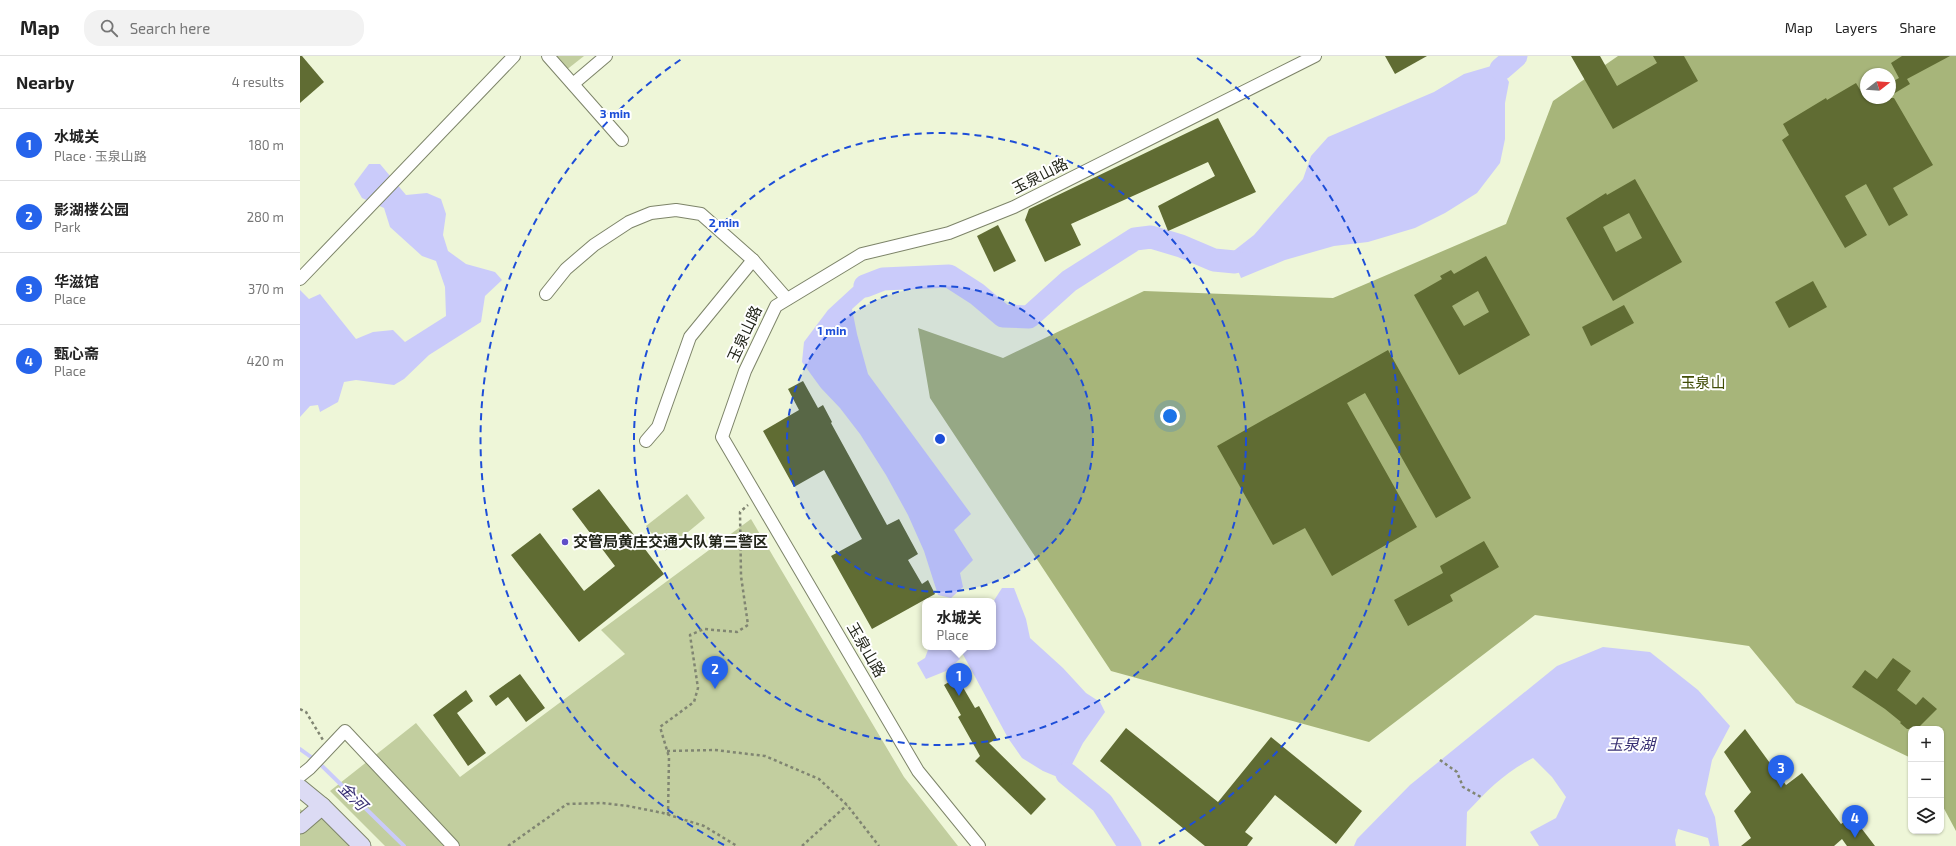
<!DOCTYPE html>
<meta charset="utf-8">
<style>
:root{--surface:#fff;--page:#f2f2f2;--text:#222;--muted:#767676;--line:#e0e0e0;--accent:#2563eb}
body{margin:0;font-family:"Exo 2","Noto Sans SC",sans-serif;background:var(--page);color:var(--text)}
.controls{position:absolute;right:12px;bottom:12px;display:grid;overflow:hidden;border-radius:8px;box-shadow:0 1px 3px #0004}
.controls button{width:36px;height:36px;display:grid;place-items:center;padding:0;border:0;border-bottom:1px solid var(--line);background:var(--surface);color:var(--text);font:20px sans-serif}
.compass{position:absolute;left:1560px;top:12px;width:36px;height:36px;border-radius:50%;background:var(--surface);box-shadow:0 1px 3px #0004;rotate:73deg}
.you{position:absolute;left:870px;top:360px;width:14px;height:14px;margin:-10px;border:3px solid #fff;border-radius:50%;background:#1a73e8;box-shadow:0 0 0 6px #1a73e833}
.badge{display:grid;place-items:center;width:26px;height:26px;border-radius:50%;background:var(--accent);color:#fff;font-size:13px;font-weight:700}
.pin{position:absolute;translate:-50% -33px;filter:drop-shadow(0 1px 2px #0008)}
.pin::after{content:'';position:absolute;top:21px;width:14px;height:12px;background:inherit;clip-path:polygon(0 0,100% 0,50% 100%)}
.popup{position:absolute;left:622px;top:542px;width:74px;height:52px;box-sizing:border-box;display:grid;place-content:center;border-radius:8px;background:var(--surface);filter:drop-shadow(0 1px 3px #0005);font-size:13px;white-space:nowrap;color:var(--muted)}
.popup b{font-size:15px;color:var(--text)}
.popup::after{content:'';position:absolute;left:50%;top:100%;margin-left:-8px;border:8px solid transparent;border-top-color:var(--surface)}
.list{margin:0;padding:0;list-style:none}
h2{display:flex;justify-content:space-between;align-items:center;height:52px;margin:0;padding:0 16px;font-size:17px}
h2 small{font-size:13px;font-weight:400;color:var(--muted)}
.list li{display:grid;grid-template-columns:26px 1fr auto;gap:12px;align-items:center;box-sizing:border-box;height:72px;padding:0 16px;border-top:1px solid var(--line)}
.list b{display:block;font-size:15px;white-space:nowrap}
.list p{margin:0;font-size:13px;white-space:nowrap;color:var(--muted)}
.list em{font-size:13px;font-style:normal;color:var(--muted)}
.icon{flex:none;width:22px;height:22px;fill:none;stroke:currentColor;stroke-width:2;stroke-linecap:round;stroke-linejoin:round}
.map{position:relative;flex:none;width:1656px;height:790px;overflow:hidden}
header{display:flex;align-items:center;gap:24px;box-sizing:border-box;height:56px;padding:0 20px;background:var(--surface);border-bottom:1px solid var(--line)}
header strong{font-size:19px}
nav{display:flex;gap:22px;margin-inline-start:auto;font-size:14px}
.search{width:280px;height:36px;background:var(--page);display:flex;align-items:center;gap:10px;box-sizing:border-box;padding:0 14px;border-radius:16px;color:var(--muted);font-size:15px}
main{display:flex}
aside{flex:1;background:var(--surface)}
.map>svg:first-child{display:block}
</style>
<header>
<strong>Map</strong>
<div class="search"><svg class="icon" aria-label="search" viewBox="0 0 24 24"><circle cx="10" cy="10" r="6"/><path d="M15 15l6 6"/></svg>Search here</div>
<nav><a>Map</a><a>Layers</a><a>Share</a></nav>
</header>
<main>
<aside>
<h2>Nearby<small>4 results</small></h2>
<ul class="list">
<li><span class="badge">1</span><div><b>水城关</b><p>Place · 玉泉山路</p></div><em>180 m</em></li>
<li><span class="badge">2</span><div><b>影湖楼公园</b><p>Park</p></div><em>280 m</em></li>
<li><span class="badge">3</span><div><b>华滋馆</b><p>Place</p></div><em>370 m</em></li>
<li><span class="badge">4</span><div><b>甄心斋</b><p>Place</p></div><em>420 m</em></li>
</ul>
</aside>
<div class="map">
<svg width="1656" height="790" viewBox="0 0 1656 790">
<rect width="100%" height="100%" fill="#eef6d8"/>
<g fill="#c2ce9f">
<path d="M252,0H284L265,15Z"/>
<path d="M387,438L405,462L365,495L346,470Z"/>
<path d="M451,463L604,721L658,790H85L30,735L116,667L160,721L325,598L301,574Z"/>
<path d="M0,753L11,761L18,758L55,790H0Z"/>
</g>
<path fill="#a7b57a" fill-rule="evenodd" d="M1318,0H1656V775L1641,747V673H1611V702L1496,647L1449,590L1235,559L1069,686L811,615L630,342L618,272L703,302L844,235L1033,242L1206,168L1253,45ZM1566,18H1590V42H1566Z"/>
<g fill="#cacbfa">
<path d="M1198,8L1209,26L1205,47V83L1200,107L1177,137L1145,157L1115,172L1068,186L1034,190L985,204L941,222L931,197L954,179L1003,123L1011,100L1028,81L1134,36L1164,18Z"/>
<path d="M69,108H80L106,139L127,137L141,143L146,158L143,179L148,195L166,208L195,216L202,224L185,240L181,266L129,299L104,323L94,329L56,324L44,326L38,346L20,356L18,349L10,350L0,361V234L9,243L20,238L56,283L73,276L93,274L105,286L146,260L145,231L136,205L122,200L90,171L84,152L62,142L54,128Z"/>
<path d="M562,225L570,237L552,253L557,278L568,318L671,458L654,474L673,504L660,517L663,531L651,542L638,539L624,495L608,459L586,419L560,378L540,352L521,332L502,306L504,286L528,254L553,231Z"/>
<path d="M702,532H714L726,563L730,582L763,612L786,637L800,646L805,656L783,687L767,718L760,722L743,715L722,702L708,682L659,591H693V546Z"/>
<path d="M629,591C645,591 650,589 660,603L646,615L626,623L617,607L625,602Z"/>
<path d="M1303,591L1350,596L1398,634L1430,670L1412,704L1405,738L1415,761L1419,790H1410L1408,782L1378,773L1375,784L1376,790H1239L1230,776L1256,762L1266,741L1252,721L1233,702C1204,717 1189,733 1167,756L1166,790H1054L1057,783L1110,729L1257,610Z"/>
</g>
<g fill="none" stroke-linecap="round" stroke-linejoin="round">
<path stroke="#cacbfa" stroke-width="4" d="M0,693L18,706L104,790"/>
<g stroke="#cacbfa" stroke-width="23">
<path d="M1201,13L1216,0"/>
<path d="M565,230L583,223L649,220L677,238L703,260L729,261L769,225L835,183L851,181L881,190L914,204L935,206"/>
<path d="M767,718L802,747L830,790"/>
</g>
</g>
<g fill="#606c33" fill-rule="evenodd">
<path d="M0,0H2L24,26L0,47Z"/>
<path d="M1085,0H1127L1095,18Z"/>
<path d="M1271,0H1300L1317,30L1357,7L1353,0H1384L1398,25L1313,73Z"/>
<path d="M1602,0H1650L1607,23L1610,28L1590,40V27L1599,22L1591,7Z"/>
<path d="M1556,27L1565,42H1594L1633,109L1593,132L1608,159L1589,170L1566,128L1545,140L1567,179L1545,192L1482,84L1489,79L1483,68L1526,42L1527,44Z"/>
<path d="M918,62L956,136L868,175L858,150L915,120L908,106L771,168L781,189L745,206L725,164L729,153Z"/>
<path d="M1335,123L1382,206L1313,245L1266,162L1306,137L1307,139ZM1329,157L1342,182L1316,196L1303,171Z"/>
<path d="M698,169L716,205L694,216L677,180Z"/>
<path d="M1186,200L1230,279L1159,319L1114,239L1142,223L1140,220L1151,214L1154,218ZM1178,235L1189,256L1164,270L1152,250Z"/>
<path d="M1513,225L1527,251L1489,272L1475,246Z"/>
<path d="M1324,249L1334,267L1291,290L1282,271Z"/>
<path d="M1088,294L1171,442L1136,462L1065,337L1047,347L1117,471L1032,520L1005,472L973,489L917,390Z"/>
<path d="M503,325L518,352L523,349L532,366L531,367L587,469L599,463L618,498L608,504L622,528L628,524L635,538L572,573L531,500L562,483L524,414L494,431L463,375L499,354L488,333Z"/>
<path d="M299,433L364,518L279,586L211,499L240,477L284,535L315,510L272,453Z"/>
<path d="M1184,485L1199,511L1150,539L1153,545L1108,570L1094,544L1143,517L1140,510Z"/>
<path d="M1593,602L1611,615L1597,634L1616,649L1623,641L1637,653L1617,673H1607L1600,667L1601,666L1585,653L1552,631L1565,614L1577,623Z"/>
<path d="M220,618L245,652L226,666L208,641L196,650L189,640Z"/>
<path d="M657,621L675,652L679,650L697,683L689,687L746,743L731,759L675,705L680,700L658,661L661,659L644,629Z"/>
<path d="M166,634L173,645L157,657L186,697L168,710L133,659Z"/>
<path d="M826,672L918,746L971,681L1062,755L1036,788L975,739L945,776L953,782L947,790H905L800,705Z"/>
<path d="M1445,673L1486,729L1502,717L1541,768L1552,760L1575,790H1547L1542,783L1534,790H1441L1451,782L1434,755L1451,736L1424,696Z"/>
</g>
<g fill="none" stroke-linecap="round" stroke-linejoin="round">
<g stroke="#7d8469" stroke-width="14">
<g id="street">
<path d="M248,0L322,84"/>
<path d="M273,28L306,0"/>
<path d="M0,223L214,0"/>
<path d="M246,238L266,213L294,189L329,166L351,157L376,154L401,158L453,204L487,243"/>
<path d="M346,385L358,371L390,281L453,204"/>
<path d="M0,720L10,712L45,675L153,790"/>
<path d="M679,790L618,715L422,381L445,315L476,250L562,198L649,177L714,151L1015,0"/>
</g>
</g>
<g stroke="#7d8469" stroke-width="19">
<g id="secondary">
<path d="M0,732L22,750L62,790"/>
<path d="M0,769L22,750"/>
</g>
</g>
<g stroke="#808572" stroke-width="2.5" stroke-dasharray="3 3" stroke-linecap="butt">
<path d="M0,653L6,656L23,684"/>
<path d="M367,695L415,694L465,700L519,723L547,749L579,790"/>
<path d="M1140,704L1157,716L1163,731L1181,741"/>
<path d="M368,759L369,701L360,671L394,646L398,632L390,579L404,573L437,576L448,569L441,520L440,456L448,449"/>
<path d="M208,790L267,748L302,747L328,750L363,757L404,770L437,790"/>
<path d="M502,790L547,749"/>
</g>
<use href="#street" stroke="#fff" stroke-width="12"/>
<use href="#secondary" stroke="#dcdbf4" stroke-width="17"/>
</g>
<circle cx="640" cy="383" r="153" fill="#1d4ed8" fill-opacity=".12"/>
<g fill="none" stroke="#1d4ed8" stroke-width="2" stroke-dasharray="7 5">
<circle cx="640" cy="383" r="153"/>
<circle cx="640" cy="383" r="306"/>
<path d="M424 789A460 460 0 0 1 383 2M897 2A460 460 0 0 1 856 789"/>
</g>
<circle fill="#604fc8" stroke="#fff" stroke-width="1.5" cx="265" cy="486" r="4"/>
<g text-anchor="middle" stroke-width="4" stroke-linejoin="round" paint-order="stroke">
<g font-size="15" fill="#22251a" stroke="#fff">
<text transform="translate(740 120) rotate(-27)" y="5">玉泉山路</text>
<text transform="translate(445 278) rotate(-65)" y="5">玉泉山路</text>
<text transform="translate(566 594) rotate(60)" y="5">玉泉山路</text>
</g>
<g font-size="15" fill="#414d07" stroke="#fff">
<text x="1403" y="332">玉泉山</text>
</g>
<g font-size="15" font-weight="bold" fill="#22251a" stroke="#fff" text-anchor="start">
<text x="273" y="491">交管局黄庄交通大队第三警区</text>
</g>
<g font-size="16" font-style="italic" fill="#383074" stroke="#fff">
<text x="1331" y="694">玉泉湖</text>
<text transform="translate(53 740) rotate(45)" y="6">金河</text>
</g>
</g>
<circle cx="640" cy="383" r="6" fill="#1d4ed8" stroke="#fff" stroke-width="2"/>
<g font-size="12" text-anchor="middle" font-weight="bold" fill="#1d4ed8" stroke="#fff" stroke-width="4" stroke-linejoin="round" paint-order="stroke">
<text x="315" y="62">3 min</text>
<text x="424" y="171">2 min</text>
<text x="532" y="279">1 min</text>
</g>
</svg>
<div class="controls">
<button>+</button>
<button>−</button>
<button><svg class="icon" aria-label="layers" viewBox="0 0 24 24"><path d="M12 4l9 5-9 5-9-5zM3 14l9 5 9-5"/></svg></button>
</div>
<svg class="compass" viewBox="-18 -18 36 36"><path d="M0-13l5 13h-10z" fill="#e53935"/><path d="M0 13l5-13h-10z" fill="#767676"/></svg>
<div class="you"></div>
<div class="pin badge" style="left:659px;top:640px">1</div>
<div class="popup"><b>水城关</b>Place</div>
<div class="pin badge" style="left:415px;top:633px">2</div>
<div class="pin badge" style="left:1481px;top:732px">3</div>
<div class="pin badge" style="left:1555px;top:782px">4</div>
</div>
</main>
